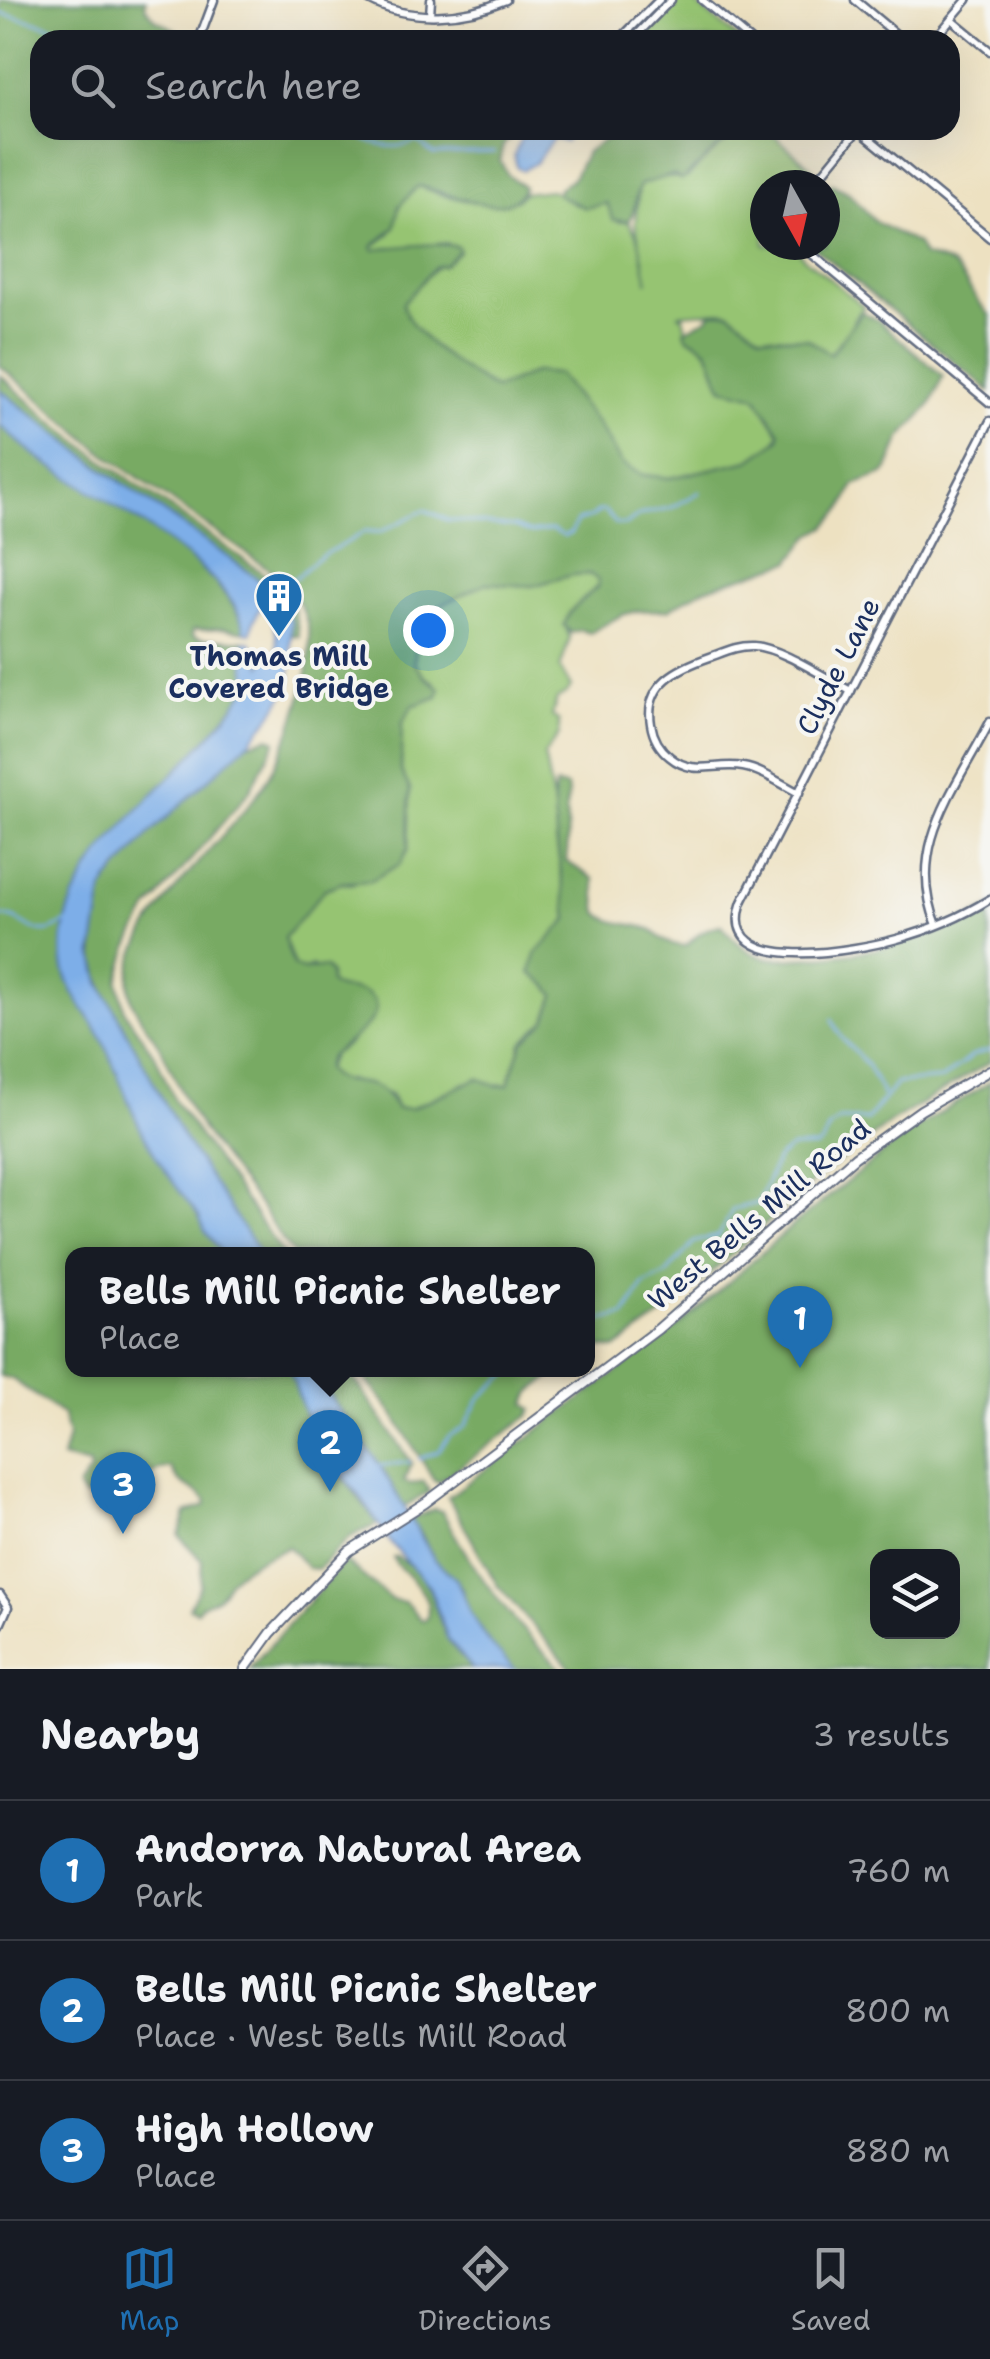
<!DOCTYPE html>
<meta charset="utf-8">
<style>
:root{--surface:#171b24;--page:#20242c;--text:#f1f3f6;--muted:#9ea1a6;--line:#363941;--accent:#1f6fb2}
body{margin:0;font-family:"Shantell Sans",sans-serif;background:var(--page);color:var(--text)}
.controls{position:absolute;right:30px;bottom:30px;display:grid;overflow:hidden;border-radius:20px;box-shadow:0 10px 40px #0002}
.controls button{width:90px;height:90px;display:grid;place-items:center;padding:0;border:0;border-bottom:2px solid var(--line);background:var(--surface);color:var(--text);font:50px sans-serif}
.compass{position:absolute;left:750px;top:170px;width:90px;height:90px;border-radius:50%;background:var(--surface);box-shadow:0 10px 40px #0002;rotate:172deg}
.you{position:absolute;left:428px;top:630px;width:35px;height:35px;margin:-25px;border:8px solid #fff;border-radius:50%;background:#1a73e8;box-shadow:0 0 0 15px #1a73e833}
.badge{display:grid;place-items:center;width:65px;height:65px;border-radius:50%;background:var(--accent);color:#fff;font-size:32px;font-weight:700}
.pin{position:absolute;translate:-50% -82px;filter:drop-shadow(0 2px 5px #0008)}
.pin::after{content:'';position:absolute;top:52px;width:35px;height:30px;background:inherit;clip-path:polygon(0 0,100% 0,50% 100%)}
.popup{position:absolute;left:65px;top:1247px;width:530px;height:130px;box-sizing:border-box;display:grid;place-content:center;border-radius:20px;background:var(--surface);filter:drop-shadow(0 2px 8px #0005);font-size:32px;white-space:nowrap;color:var(--muted)}
.popup b{font-size:38px;color:var(--text)}
.popup::after{content:'';position:absolute;left:50%;top:100%;margin-left:-20px;border:20px solid transparent;border-top-color:var(--surface)}
.list{margin:0;padding:0;list-style:none}
h2{display:flex;justify-content:space-between;align-items:center;height:130px;margin:0;padding:0 40px;font-size:42px}
h2 small{font-size:32px;font-weight:400;color:var(--muted)}
.list li{display:grid;grid-template-columns:65px 1fr auto;gap:30px;align-items:center;box-sizing:border-box;height:140px;padding:0 40px;border-top:2px solid var(--line)}
.list b{display:block;font-size:38px;white-space:nowrap}
.list p{margin:0;font-size:32px;white-space:nowrap;color:var(--muted)}
.list em{font-size:32px;font-style:normal;color:var(--muted)}
.icon{flex:none;width:55px;height:55px;fill:none;stroke:currentColor;stroke-width:2;stroke-linecap:round;stroke-linejoin:round}
.map{position:relative;flex:none;width:990px;height:1669px;overflow:hidden}
.search{position:absolute;background:var(--surface);box-shadow:0 10px 40px #0002;left:30px;right:30px;top:30px;height:110px;display:flex;align-items:center;gap:25px;box-sizing:border-box;padding:0 35px;border-radius:30px;color:var(--muted);font-size:38px}
.sheet{height:550px;background:var(--surface)}
nav{display:flex;justify-content:space-around;align-items:center;box-sizing:border-box;height:140px;border-top:2px solid var(--line);background:var(--surface);font-size:28px;color:var(--muted)}
nav a{display:grid;justify-items:center;gap:5px}
nav .on{color:var(--accent)}
.map>svg:first-child{display:block}
</style>
<div class="map">
<svg width="990" height="1669" viewBox="0 0 990 1669">
<rect width="100%" height="100%" fill="#f6f6f2"/>
<filter id="ink" filterUnits="userSpaceOnUse"><feTurbulence type="fractalNoise" baseFrequency=".01" numOctaves="2"/><feDisplacementMap in="SourceGraphic" scale="20" xChannelSelector="R" yChannelSelector="G"/><feConvolveMatrix kernelMatrix="1 2 1 2 8 2 1 2 1" color-interpolation-filters="sRGB"/></filter>
<filter id="wash" filterUnits="userSpaceOnUse"><feTurbulence type="fractalNoise" baseFrequency=".0048" numOctaves="4" result="noise"/><feDisplacementMap in="SourceGraphic" scale="40" xChannelSelector="R" yChannelSelector="G"/><feGaussianBlur stdDeviation="2.25" result="paint"/><feColorMatrix in="noise" values="0 0 0 0 0 0 0 0 0 0 0 0 0 0 0 0 0 1.4 0 .05"/><feComposite in="paint" operator="in"/></filter>
<g filter="url(#wash)">
<rect width="100%" height="100%" fill="#ede1c1"/>
<g fill="#96c472" stroke="#587a68" stroke-width="2.5">
<path d="M676,0H691L740,40H637Z"/>
<path d="M745,130H768L817,173L807,185H765V245H794L803,257L864,307L855,317L849,334L830,354L808,339L760,335L725,311L678,314L683,316L688,337C713,346 713,366 723,388L756,395L780,433L774,444L750,460L670,478L643,475L622,464L598,425L536,372L495,389C468,373 409,336 402,304C411,293 421,281 431,272C439,264 450,260 458,252L447,243L373,250L372,247L390,234L399,206L418,186L446,196L490,205L517,199L523,193L551,190L575,205L607,203L619,222L628,221L638,237L648,282L635,223L639,186L652,178L688,177L715,148Z"/>
<path d="M590,574L599,580L598,586L570,612L565,625L570,638L560,668L571,687L567,693L557,699L552,716L559,721V735L544,755L556,816V841L568,919L554,935L547,985L555,995L546,1020L522,1043L508,1085L465,1083L412,1108L397,1109L391,1095L348,1080C336,1083 332,1078 326,1069L333,1054L350,1043L357,991L337,989L312,966L303,970L294,966L284,938L325,889L341,883L354,884L407,850L410,789L401,771L402,724L412,706L434,682L425,677L414,663L418,634L428,629L430,611L486,583L532,586L572,575Z"/>
</g>
<g fill="#78aa64" stroke="#4a6c61" stroke-width="2.5" fill-rule="evenodd">
<path d="M0,0H146L145,6L155,19L190,37L189,40H40V130H516L503,146L500,161L508,175L524,187C509,226 445,190 418,186L399,206L395,227L372,247L374,250C390,247 445,241 458,247L459,251L444,265L435,267L403,303C408,336 468,373 495,389L536,372L558,374L598,425L622,464L643,475L670,478L750,460L779,439L780,433L756,396L723,388C709,365 718,348 688,338L684,330L708,318L711,312H730L761,335L808,339L830,354C840,344 856,316 863,312L879,321L943,376L931,404L901,438L888,469L884,474L854,485L843,508L826,527L810,536L790,562L704,589L668,610L638,611L622,615L590,633L581,630L571,633L564,625L570,612L598,586V580L590,574L572,575L532,586L486,583L430,611L428,629L418,635L414,663L425,677L440,688L438,697L412,706L402,724L401,771L410,789L408,849L400,864L370,881L341,883L325,889L284,938L294,966L303,970L325,967L330,974V983C341,993 355,986 367,994C397,1014 343,1044 333,1054C327,1059 328,1062 326,1069C342,1094 375,1067 397,1109L412,1108L478,1078L497,1086L508,1085L522,1043L546,1020L555,995L547,985L531,973L536,954L568,919C565,893 548,803 556,785L567,787C570,797 566,802 566,811C568,828 569,844 566,861L594,879L598,912C611,924 627,923 643,927C663,932 655,944 686,946C697,935 705,927 722,925C729,935 744,950 757,955C769,960 783,959 795,958C863,956 931,941 990,907V1062L890,1123L813,1182L666,1313L615,1349L599,1347L588,1353V1254H294C280,1239 271,1222 259,1205C236,1174 211,1146 192,1113C180,1093 173,1071 162,1051C150,1028 129,1011 129,983C129,922 220,844 255,797C280,765 294,725 304,686C316,640 311,608 277,575L102,452L0,366Z"/>
<path d="M619,130H745L719,147L682,180L673,175L641,184C633,196 638,210 628,221L613,220L607,203L585,208L558,195V190L574,176L586,152Z"/>
<path d="M831,184L848,192L876,222L917,244L923,256C933,259 947,260 954,267C968,281 975,301 990,315V391L811,245H825V185H822Z"/>
<path d="M0,375L46,416L101,459L274,581L294,609L299,636L291,635V622L283,603L253,575L100,467L0,390Z"/>
<path d="M0,425C70,488 209,541 245,628V632L223,628L193,630L192,635L198,638L245,641L243,655L249,684C202,767 47,860 64,964C68,989 82,1004 95,1024C112,1051 129,1093 138,1123L223,1254H72V1370H290L321,1461L341,1474L378,1524L350,1537L318,1569L308,1568L288,1547C269,1555 245,1564 231,1579C225,1585 224,1593 216,1598C208,1603 203,1602 197,1611L189,1608L200,1585L202,1561L179,1536L186,1513L205,1506L207,1501C194,1486 181,1490 171,1468L161,1469L104,1503L84,1497L78,1488L90,1471L89,1465L62,1458L68,1436L63,1415L12,1379L0,1376Z"/>
<path d="M269,737L276,741L249,792L148,910L130,944L118,981L125,1012L156,1057L176,1103L283,1254H259L183,1139L112,1007C88,959 92,941 103,890L108,881L150,833L246,744Z"/>
<path d="M990,1082V1669H571L497,1585L448,1497L680,1325L792,1226L908,1133ZM952,1556V1632H878V1556Z"/>
<path d="M317,1370H348L412,1463L404,1481L410,1484L424,1481L429,1492L403,1508C383,1457 338,1420 317,1370Z"/>
<path d="M359,1370H560L531,1392L526,1404L533,1409L529,1416L439,1482L434,1480L393,1414Z"/>
<path d="M434,1509L442,1511C473,1571 511,1622 561,1669H514L497,1654L470,1613L461,1587L434,1559L421,1533L410,1520Z"/>
<path d="M397,1557C438,1580 429,1602 447,1637C453,1650 465,1659 473,1669H249L345,1561L392,1600L405,1602L422,1620L426,1619C436,1596 409,1579 395,1562L393,1558Z"/>
</g>
<g fill="#7daee8" stroke="#4c6ea3" stroke-width="2.5">
<path d="M550,130H571L565,142L554,138L535,163L523,170L517,167L514,155L522,136Z"/>
<path d="M0,390L100,467L253,575L283,603L291,622L290,685L270,718L250,741L150,833L108,881L103,890L93,953L100,983L184,1139L260,1254H223L205,1231L199,1216C177,1189 155,1158 140,1127C127,1100 117,1070 104,1043C91,1015 67,994 63,962C51,853 201,771 249,684L243,655L245,641L251,642L262,666L268,657L276,653C280,638 272,614 263,602L253,622L251,633L245,632C234,566 95,497 42,460C27,449 13,437 0,425Z"/>
<path d="M290,1370H317L335,1405L379,1464L434,1559L457,1580L470,1613L489,1642L514,1669H473L448,1639L429,1586L390,1542L361,1497L341,1474L321,1461Z"/>
</g>
<g fill="none" stroke-linecap="round" stroke-linejoin="round">
<g stroke="#7daee8" stroke-width="2.5">
<path d="M0,13L59,28L77,40"/>
<path d="M351,130C368,146 397,151 417,141L433,154L495,152"/>
<path d="M289,581C301,576 305,568 315,560C331,548 349,544 365,531L380,532L425,510L448,520L515,527L530,533L552,530L564,536L571,533L577,521L592,517L599,511H605L616,524L626,525L639,515L673,507L700,492"/>
<path d="M0,916C22,916 30,934 48,931C57,930 62,923 71,920"/>
<path d="M832,1020L841,1037L868,1066L883,1095"/>
<path d="M588,1323L625,1315L644,1285L666,1274L694,1242L718,1236L733,1209L758,1203L777,1159L790,1148L816,1147L822,1143L829,1128L839,1120H867L897,1083L942,1079L973,1055L990,1050"/>
<path d="M419,1459L439,1451L449,1436L465,1427L480,1398L512,1370"/>
<path d="M377,1466L410,1462"/>
</g>
</g>
</g>
<g filter="url(#ink)">
<g fill="none" stroke-linecap="round" stroke-linejoin="round">
<g stroke="#646d81" stroke-width="11">
<g id="minor">
<path d="M369,0C411,23 464,18 506,0"/>
<path d="M702,0L750,40"/>
<path d="M855,0L903,40"/>
<path d="M430,15L431,0"/>
<path d="M951,19L990,51"/>
<path d="M199,40L214,0"/>
<path d="M619,40L659,0"/>
<path d="M632,40L671,0"/>
<path d="M933,40L967,0"/>
<path d="M859,130L990,238"/>
<path d="M813,185L858,130"/>
<path d="M801,245L990,403"/>
<path d="M990,421L742,902C715,979 861,949 897,939C930,930 961,917 990,899"/>
<path d="M799,793C781,784 762,770 743,767C716,762 694,777 670,757C660,749 653,737 651,724C644,684 678,668 710,657C724,652 739,645 754,646C782,648 825,678 851,691"/>
<path d="M937,925C905,848 955,790 990,722"/>
<path d="M0,1595L8,1607L0,1625"/>
</g>
</g>
<g stroke="#646d81" stroke-width="12">
<path id="tertiary" d="M245,1669L271,1633L349,1551L425,1503L658,1329L855,1157L921,1110L990,1070"/>
</g>
<use href="#minor" stroke="#fff" stroke-width="6"/>
<use href="#tertiary" stroke="#fff" stroke-width="8"/>
</g>
</g>
<defs>
<g id="building-pin" transform="scale(2.5)"><path d="M0 17L-7.5 6A9.5 9.5 0 1 1 7.5 6Z" fill="#1f6fb2" stroke="#f6f6f2"/><path d="M-4-6H4V6H1V3H-1V6H-4ZM-2.5-4.3h1.7v1.8h-1.7ZM.8-4.3h1.7v1.8H.8ZM-2.5-1h1.7V.8h-1.7ZM.8-1h1.7V.8H.8Z" fill="#fff"/></g>
</defs>
<g fill-rule="evenodd">
<use href="#building-pin" x="279" y="596"/>
</g>
<g text-anchor="middle" stroke-width="8" stroke-linejoin="round" paint-order="stroke">
<g font-size="28" font-weight="bold" fill="#1b2f5e" stroke="#f6f6f2">
<text x="279" y="666">Thomas Mill<tspan x="279" dy="32">Covered Bridge</tspan></text>
</g>
<g font-size="28" fill="#1b2f5e" stroke="#f6f6f2">
<text transform="translate(838 666) rotate(-63)" y="10">Clyde Lane</text>
<text transform="translate(759 1214) rotate(-40)" y="10">West Bells Mill Road</text>
</g>
</g>
</svg>
<div class="controls">
<button><svg class="icon" aria-label="layers" viewBox="0 0 24 24"><path d="M12 4l9 5-9 5-9-5zM3 14l9 5 9-5"/></svg></button>
</div>
<svg class="compass" viewBox="-18 -18 36 36"><path d="M0-13l5 13h-10z" fill="#e53935"/><path d="M0 13l5-13h-10z" fill="#9ea1a6"/></svg>
<div class="you"></div>
<div class="pin badge" style="left:800px;top:1368px">1</div>
<div class="pin badge" style="left:330px;top:1492px">2</div>
<div class="popup"><b>Bells Mill Picnic Shelter</b>Place</div>
<div class="pin badge" style="left:123px;top:1534px">3</div>
<div class="search"><svg class="icon" aria-label="search" viewBox="0 0 24 24"><circle cx="10" cy="10" r="6"/><path d="M15 15l6 6"/></svg>Search here</div>
</div>
<section class="sheet">
<h2>Nearby<small>3 results</small></h2>
<ul class="list">
<li><span class="badge">1</span><div><b>Andorra Natural Area</b><p>Park</p></div><em>760 m</em></li>
<li><span class="badge">2</span><div><b>Bells Mill Picnic Shelter</b><p>Place · West Bells Mill Road</p></div><em>800 m</em></li>
<li><span class="badge">3</span><div><b>High Hollow</b><p>Place</p></div><em>880 m</em></li>
</ul>
</section>
<nav>
<a class="on"><svg class="icon" aria-label="map" viewBox="0 0 24 24"><path d="M3 6l6-2 6 2 6-2v14l-6 2-6-2-6 2zM9 4v14M15 6v14"/></svg>Map</a>
<a><svg class="icon" aria-label="directions" viewBox="0 0 24 24"><path d="M12 3l9 9-9 9-9-9zM9 14v-3h6M13 9l2 2-2 2"/></svg>Directions</a>
<a><svg class="icon" aria-label="saved" viewBox="0 0 24 24"><path d="M7 4h10v16l-5-4-5 4z"/></svg>Saved</a>
</nav>
